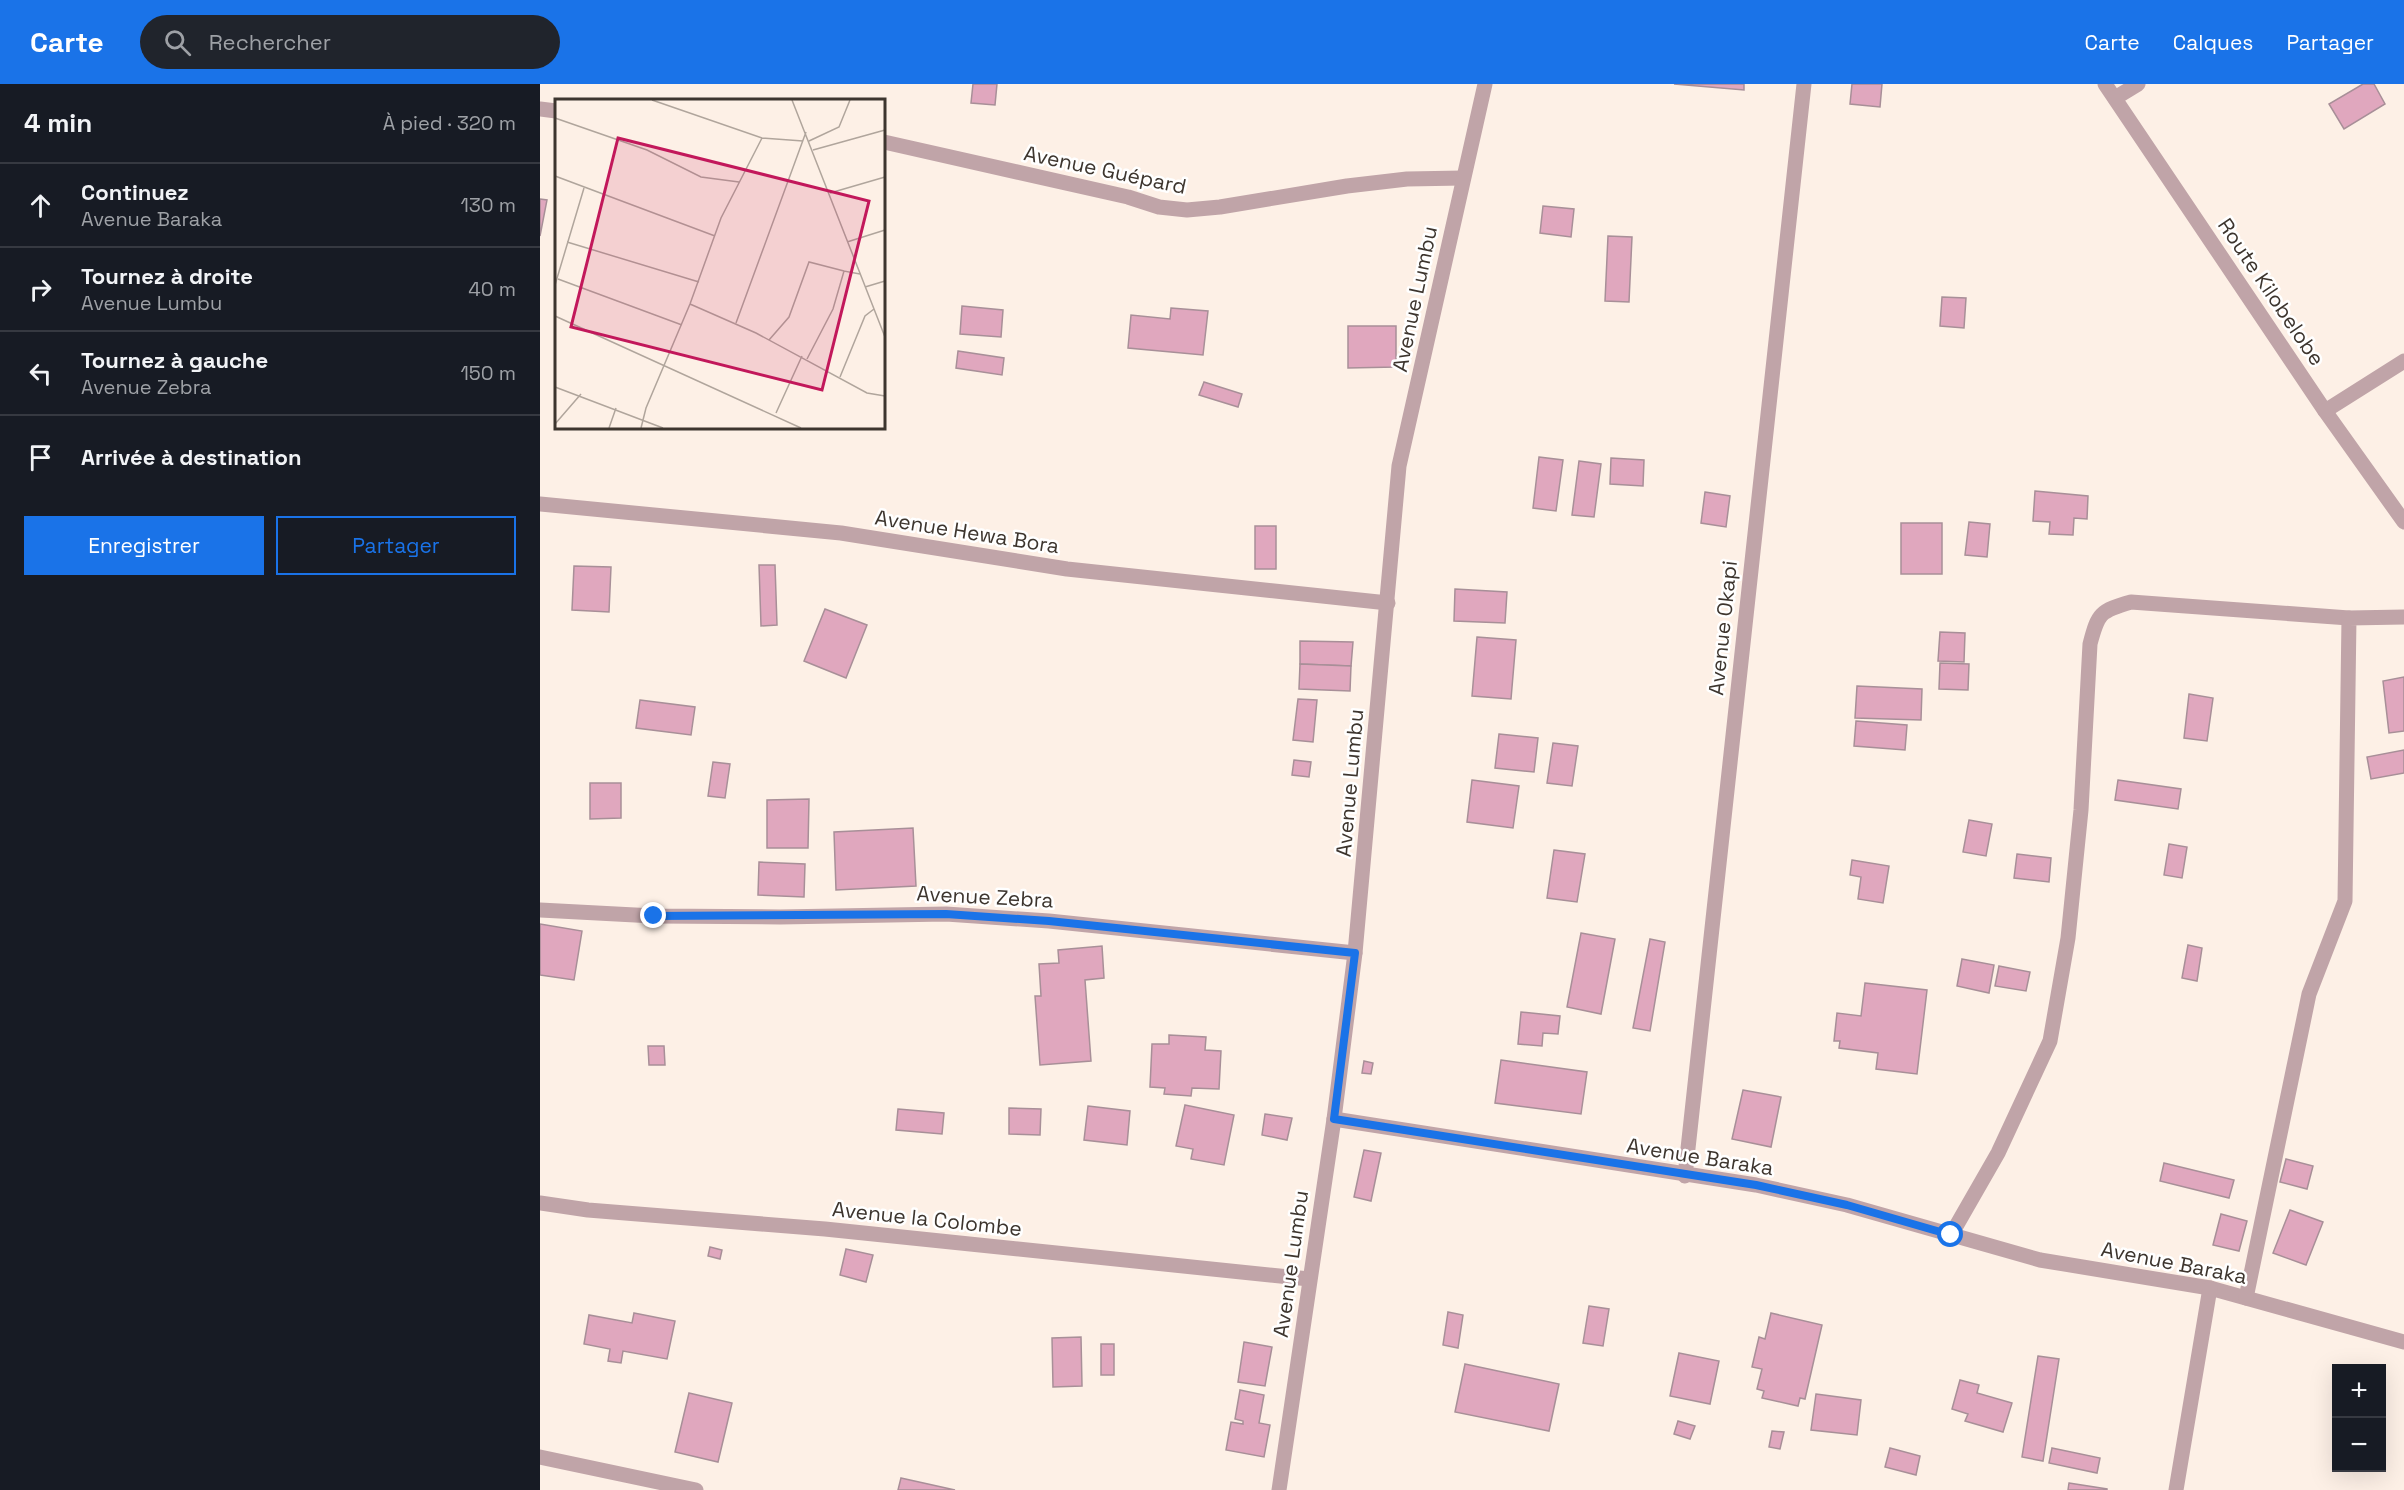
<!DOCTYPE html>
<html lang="fr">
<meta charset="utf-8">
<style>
:root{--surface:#171b24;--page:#20242c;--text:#f1f3f6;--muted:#9ea1a6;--line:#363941;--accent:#1a73e8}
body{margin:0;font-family:"Space Grotesk",sans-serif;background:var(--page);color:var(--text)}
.controls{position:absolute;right:18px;bottom:18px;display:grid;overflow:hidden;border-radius:0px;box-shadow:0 6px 24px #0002}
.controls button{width:54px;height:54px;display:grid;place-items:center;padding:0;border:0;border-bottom:2px solid var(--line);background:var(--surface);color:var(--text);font:30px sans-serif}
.stop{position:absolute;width:18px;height:18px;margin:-14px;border:4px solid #1a73e8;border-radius:50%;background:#fff}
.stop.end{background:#1a73e8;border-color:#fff;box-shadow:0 2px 6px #0008}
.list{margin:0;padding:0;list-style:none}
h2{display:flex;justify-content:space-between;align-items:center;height:78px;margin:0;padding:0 24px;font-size:26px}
h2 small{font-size:20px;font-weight:400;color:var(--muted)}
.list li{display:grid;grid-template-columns:39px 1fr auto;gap:18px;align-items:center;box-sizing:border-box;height:84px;padding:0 24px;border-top:2px solid var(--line)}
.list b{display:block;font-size:22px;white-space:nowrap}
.list p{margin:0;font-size:20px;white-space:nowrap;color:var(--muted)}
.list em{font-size:20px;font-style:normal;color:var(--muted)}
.actions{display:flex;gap:12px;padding:18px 24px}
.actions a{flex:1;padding:14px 0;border:2px solid var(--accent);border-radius:0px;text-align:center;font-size:21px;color:var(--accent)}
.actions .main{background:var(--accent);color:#fff}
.icon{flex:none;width:33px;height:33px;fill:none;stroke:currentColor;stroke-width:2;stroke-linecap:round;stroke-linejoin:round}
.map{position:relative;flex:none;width:1864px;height:1406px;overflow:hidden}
header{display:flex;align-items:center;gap:36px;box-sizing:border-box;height:84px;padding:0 30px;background:var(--accent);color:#fff}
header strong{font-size:28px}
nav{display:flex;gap:33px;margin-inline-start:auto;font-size:21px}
.search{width:420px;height:54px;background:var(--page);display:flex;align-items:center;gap:15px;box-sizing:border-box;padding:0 21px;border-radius:33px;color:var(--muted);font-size:22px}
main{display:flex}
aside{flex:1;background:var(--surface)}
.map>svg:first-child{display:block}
</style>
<header>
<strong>Carte</strong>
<div class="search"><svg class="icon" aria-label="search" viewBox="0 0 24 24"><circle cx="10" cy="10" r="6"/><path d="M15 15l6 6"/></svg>Rechercher</div>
<nav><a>Carte</a><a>Calques</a><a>Partager</a></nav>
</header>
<main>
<aside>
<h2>4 min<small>À pied · 320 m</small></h2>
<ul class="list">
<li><svg class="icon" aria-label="ahead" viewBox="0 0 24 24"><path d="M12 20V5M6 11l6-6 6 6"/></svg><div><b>Continuez</b><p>Avenue Baraka</p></div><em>130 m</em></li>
<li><svg class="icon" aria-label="right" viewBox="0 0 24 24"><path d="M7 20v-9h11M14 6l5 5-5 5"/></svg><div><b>Tournez à droite</b><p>Avenue Lumbu</p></div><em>40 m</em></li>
<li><svg class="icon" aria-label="left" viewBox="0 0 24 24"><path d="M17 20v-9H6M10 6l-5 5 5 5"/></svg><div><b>Tournez à gauche</b><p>Avenue Zebra</p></div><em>150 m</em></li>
<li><svg class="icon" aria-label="arrive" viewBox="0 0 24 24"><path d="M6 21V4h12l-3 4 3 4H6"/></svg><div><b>Arrivée à destination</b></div></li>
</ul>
<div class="actions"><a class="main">Enregistrer</a><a>Partager</a></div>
</aside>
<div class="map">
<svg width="1864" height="1406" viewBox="0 0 1864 1406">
<rect width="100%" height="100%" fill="#fdf0e6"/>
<g fill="#e0a7be" stroke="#a88f98" stroke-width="1.5">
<path d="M433,0H457L455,21L431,19Z"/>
<path d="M1134,0H1204V6Z"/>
<path d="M1312,0H1342L1340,23L1310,20Z"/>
<path d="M1823,0H1834L1845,20L1804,45L1789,20Z"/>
<path d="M0,115L7,116L0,152Z"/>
<path d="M1003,122L1034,125L1031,153L1000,149Z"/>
<path d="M1068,152L1092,153L1089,218L1065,217Z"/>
<path d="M1402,213L1426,214L1424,244L1400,242Z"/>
<path d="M422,222L463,226L461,253L420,250Z"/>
<path d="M631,224L668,227L663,271L588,264L591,231L630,235Z"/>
<path d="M808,242H856V283L808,284Z"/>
<path d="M418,267L464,274L462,291L416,284Z"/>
<path d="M664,298L702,310L698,323L659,311Z"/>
<path d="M999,373L1023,376L1016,427L993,424Z"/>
<path d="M1071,374L1104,376L1103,402L1070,400Z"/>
<path d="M1039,377L1061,380L1054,433L1032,431Z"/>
<path d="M1495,407L1548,412L1547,435L1534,434L1533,451L1509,450L1510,438L1493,437Z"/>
<path d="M1165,408L1190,412L1186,443L1161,439Z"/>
<path d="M1429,438L1450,440L1447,473L1425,471Z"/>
<rect x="1361" y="439" width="41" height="51"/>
<rect x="715" y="442" width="21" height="43"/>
<path d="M219,481H235L237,541L221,542Z"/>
<path d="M34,482L71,483L69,528L32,526Z"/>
<path d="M915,505L967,508L965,539L914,537Z"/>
<path d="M285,525L327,541L306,594L264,577Z"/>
<path d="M1400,548L1425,549L1424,578L1398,577Z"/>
<path d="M937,553L976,556L971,615L932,612Z"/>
<path d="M760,557L813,558L811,582L760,580Z"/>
<path d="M1400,579L1429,580L1428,606L1399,605Z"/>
<path d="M760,580L811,582L810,607L759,605Z"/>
<path d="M1864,593V647L1849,649L1843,597Z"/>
<path d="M1317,602L1382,605L1381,636L1315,634Z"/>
<path d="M1649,610L1673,614L1667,657L1644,654Z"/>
<path d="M758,615L777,616L773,658L753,656Z"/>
<path d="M100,616L155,623L151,651L96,644Z"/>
<path d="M1316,637L1367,641L1365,666L1314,662Z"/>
<path d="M959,650L998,654L994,688L955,684Z"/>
<path d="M1013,659L1038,662L1032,702L1007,699Z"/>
<path d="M1864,666V689L1831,695L1827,673Z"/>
<path d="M754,676L771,678L769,693L752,691Z"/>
<path d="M173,678L190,680L185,714L168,712Z"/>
<path d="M932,696L979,702L973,744L927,738Z"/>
<path d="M1578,696L1641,705L1638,725L1575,716Z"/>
<path d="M50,699H81V734L50,735Z"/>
<path d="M269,715L268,764H227V716Z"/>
<path d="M1429,736L1452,740L1446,772L1423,768Z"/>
<path d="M373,744L376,802L296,806L294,748Z"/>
<path d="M1629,760L1647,763L1642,794L1624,791Z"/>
<path d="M1014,766L1045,770L1037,818L1007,814Z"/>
<path d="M1477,770L1511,774L1509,798L1474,794Z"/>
<path d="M1312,776L1349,782L1343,819L1318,815L1321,793L1310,791Z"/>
<path d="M219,778L265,780L264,813L218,811Z"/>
<path d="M0,840L42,847L34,896L0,891Z"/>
<path d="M1041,849L1075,855L1061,930L1027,923Z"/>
<path d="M1110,855L1125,858L1110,947L1093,944Z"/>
<path d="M1648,861L1662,864L1657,897L1642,894Z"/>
<path d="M562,862L564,894L545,896L551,977L500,981L495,912H501L499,880L519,879L518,866Z"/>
<path d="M1422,875L1454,881L1449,909L1417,902Z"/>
<path d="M1459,882L1490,888L1486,907L1455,902Z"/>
<path d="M1325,899L1387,906L1377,990L1336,985L1338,969L1299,964L1300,957H1294L1297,929L1321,932Z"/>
<path d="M981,928L1020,932L1018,950L1003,949L1002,962L978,960Z"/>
<path d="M629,951L666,953L665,966L681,967L679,1005L652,1004L651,1012L624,1010L625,1004L610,1003L612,960H629Z"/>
<path d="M108,962H124L125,981H109Z"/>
<path d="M961,976L1047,988L1041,1030L955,1019Z"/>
<path d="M824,977L833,979L831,990L822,989Z"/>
<path d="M1203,1006L1241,1013L1231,1063L1192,1055Z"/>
<path d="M645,1021L694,1031L684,1081L651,1075L653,1065L636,1062Z"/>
<path d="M548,1022L590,1027L587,1061L544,1056Z"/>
<path d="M469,1024L501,1025L500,1051L469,1050Z"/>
<path d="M358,1025L404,1029L402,1050L356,1046Z"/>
<path d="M725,1030L752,1034L747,1056L722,1051Z"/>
<path d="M824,1066L841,1069L831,1117L814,1113Z"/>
<path d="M1746,1075L1773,1082L1767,1105L1740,1098Z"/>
<path d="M1624,1079L1694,1096L1689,1114L1620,1097Z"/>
<path d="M1750,1126L1783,1138L1766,1181L1733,1169Z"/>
<path d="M1681,1130L1707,1137L1699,1167L1673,1161Z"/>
<path d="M170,1163L182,1166L180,1175L168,1172Z"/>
<path d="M306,1165L333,1171L326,1198L300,1191Z"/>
<path d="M1049,1222L1069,1225L1063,1262L1043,1259Z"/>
<path d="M908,1228L923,1231L918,1264L903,1261Z"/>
<path d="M94,1229L135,1237L127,1275L83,1267L81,1279L68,1277L70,1265L44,1260L49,1231L92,1239Z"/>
<path d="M1231,1229L1282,1241L1265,1315L1260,1314L1258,1322L1222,1314L1224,1307L1217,1305L1222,1285L1212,1283L1219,1253L1225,1255Z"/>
<path d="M541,1253L542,1302L513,1303L512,1254Z"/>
<path d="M704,1258L732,1263L725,1302L698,1298Z"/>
<rect x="561" y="1260" width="13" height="31"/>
<path d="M1139,1269L1179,1277L1170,1320L1130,1312Z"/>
<path d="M1498,1272L1519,1275L1503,1377L1482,1373Z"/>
<path d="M925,1280L1019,1300L1009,1347L915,1328Z"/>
<path d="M1420,1296L1439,1301L1437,1309L1472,1319L1463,1348L1425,1337L1428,1330L1412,1325Z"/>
<path d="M700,1306L724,1311L719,1339L730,1341L724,1373L686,1366L691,1338L703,1340V1337L695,1335Z"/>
<path d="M149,1309L192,1319L178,1378L135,1368Z"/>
<path d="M1276,1310L1321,1316L1317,1351L1271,1346Z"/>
<path d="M1138,1337L1155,1342L1150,1355L1134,1350Z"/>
<path d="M1232,1347L1244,1348L1240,1365L1229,1363Z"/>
<path d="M1350,1364L1380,1372L1376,1391L1345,1383Z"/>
<path d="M1512,1364L1560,1374L1557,1389L1509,1379Z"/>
<path d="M361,1394L415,1406H358Z"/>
<path d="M1529,1399L1567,1405V1406H1528Z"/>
</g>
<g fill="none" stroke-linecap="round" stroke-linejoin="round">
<g stroke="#c0a4a8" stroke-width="15">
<path d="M1565,0L1785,327L1864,438"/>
<path d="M1575,14L1598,0"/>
<path d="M0,25L16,27"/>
<path d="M344,58L588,113L619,123L647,126L680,123L807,102L867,95L923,94"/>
<path d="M1785,327L1864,277"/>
<path d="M0,420L301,449L527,485L848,519"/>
<path d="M0,826L114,832L240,833L406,830L509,837L815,869"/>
<path d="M794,1035L1216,1101L1307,1121L1500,1176L1670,1204L1864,1258"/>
<path d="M1145,1092L1264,0"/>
<path d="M0,1119L48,1126L285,1145L769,1195"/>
<path d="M1411,1151L1458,1069L1510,957L1528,854L1541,726L1550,560C1558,529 1560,527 1591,518L1809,534"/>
<path d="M1706,1214L1769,910L1805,817L1809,534L1864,533"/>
<path d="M0,1373L156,1406"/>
<path d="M739,1406L794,1035L815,869L859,382L945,0"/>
<path d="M1636,1406L1670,1204"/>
</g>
</g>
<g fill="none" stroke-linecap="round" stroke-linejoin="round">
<path stroke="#1a73e8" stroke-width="8" d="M114,832L406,830L509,837L815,869L794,1035L1216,1101L1307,1121L1411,1151"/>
</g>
<g text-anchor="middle" stroke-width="5" stroke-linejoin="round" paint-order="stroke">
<g font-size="21" fill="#3d352e" stroke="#fff">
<text transform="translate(565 86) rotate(12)" y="7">Avenue Guépard</text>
<text transform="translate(1731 208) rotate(56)" y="7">Route Kilobelobe</text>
<text transform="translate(875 215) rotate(-78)" y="7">Avenue Lumbu</text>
<text transform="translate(427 448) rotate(9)" y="7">Avenue Hewa Bora</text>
<text transform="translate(1183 544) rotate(-84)" y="7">Avenue Okapi</text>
<text transform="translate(810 699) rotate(-85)" y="7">Avenue Lumbu</text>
<text transform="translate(445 813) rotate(3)" y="7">Avenue Zebra</text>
<text transform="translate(1160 1073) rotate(9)" y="7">Avenue Baraka</text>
<text transform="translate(387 1135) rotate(6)" y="7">Avenue la Colombe</text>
<text transform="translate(1634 1179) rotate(11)" y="7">Avenue Baraka</text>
<text transform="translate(751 1180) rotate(-82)" y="7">Avenue Lumbu</text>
</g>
</g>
<g transform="translate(15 15)">
<rect width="330" height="330" fill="#fdf0e6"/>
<path fill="none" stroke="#b0a59c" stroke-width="1.5" d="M97,1L207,39L248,42M237,1L330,238M0,19L92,51L146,78L184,83M254,42L284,28L295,1M258,51L330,31M0,77L160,137M275,94L330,78M12,143L144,183M292,143L330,131M3,180L127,226M0,186L29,89M310,188L330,182M135,205L201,234L312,294L330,297M0,217L246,329M181,224L251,33M214,241L234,218L254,163L289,172M252,260L278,210L289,172L305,175M285,278L310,217L319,210M0,288L108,329M221,314L247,257M0,325L26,295M54,329L61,309M86,329L91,309L135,205L166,119L207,39"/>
<path fill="#c2185b" fill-opacity="0.15" stroke="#c2185b" stroke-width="3" d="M63,39L314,102L267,291L16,228Z"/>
<rect width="330" height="330" fill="none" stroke="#3d352e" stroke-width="3"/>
</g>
</svg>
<div class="controls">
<button>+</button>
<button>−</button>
</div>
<div class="stop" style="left:1411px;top:1151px"></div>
<div class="stop end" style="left:114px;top:832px"></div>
</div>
</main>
